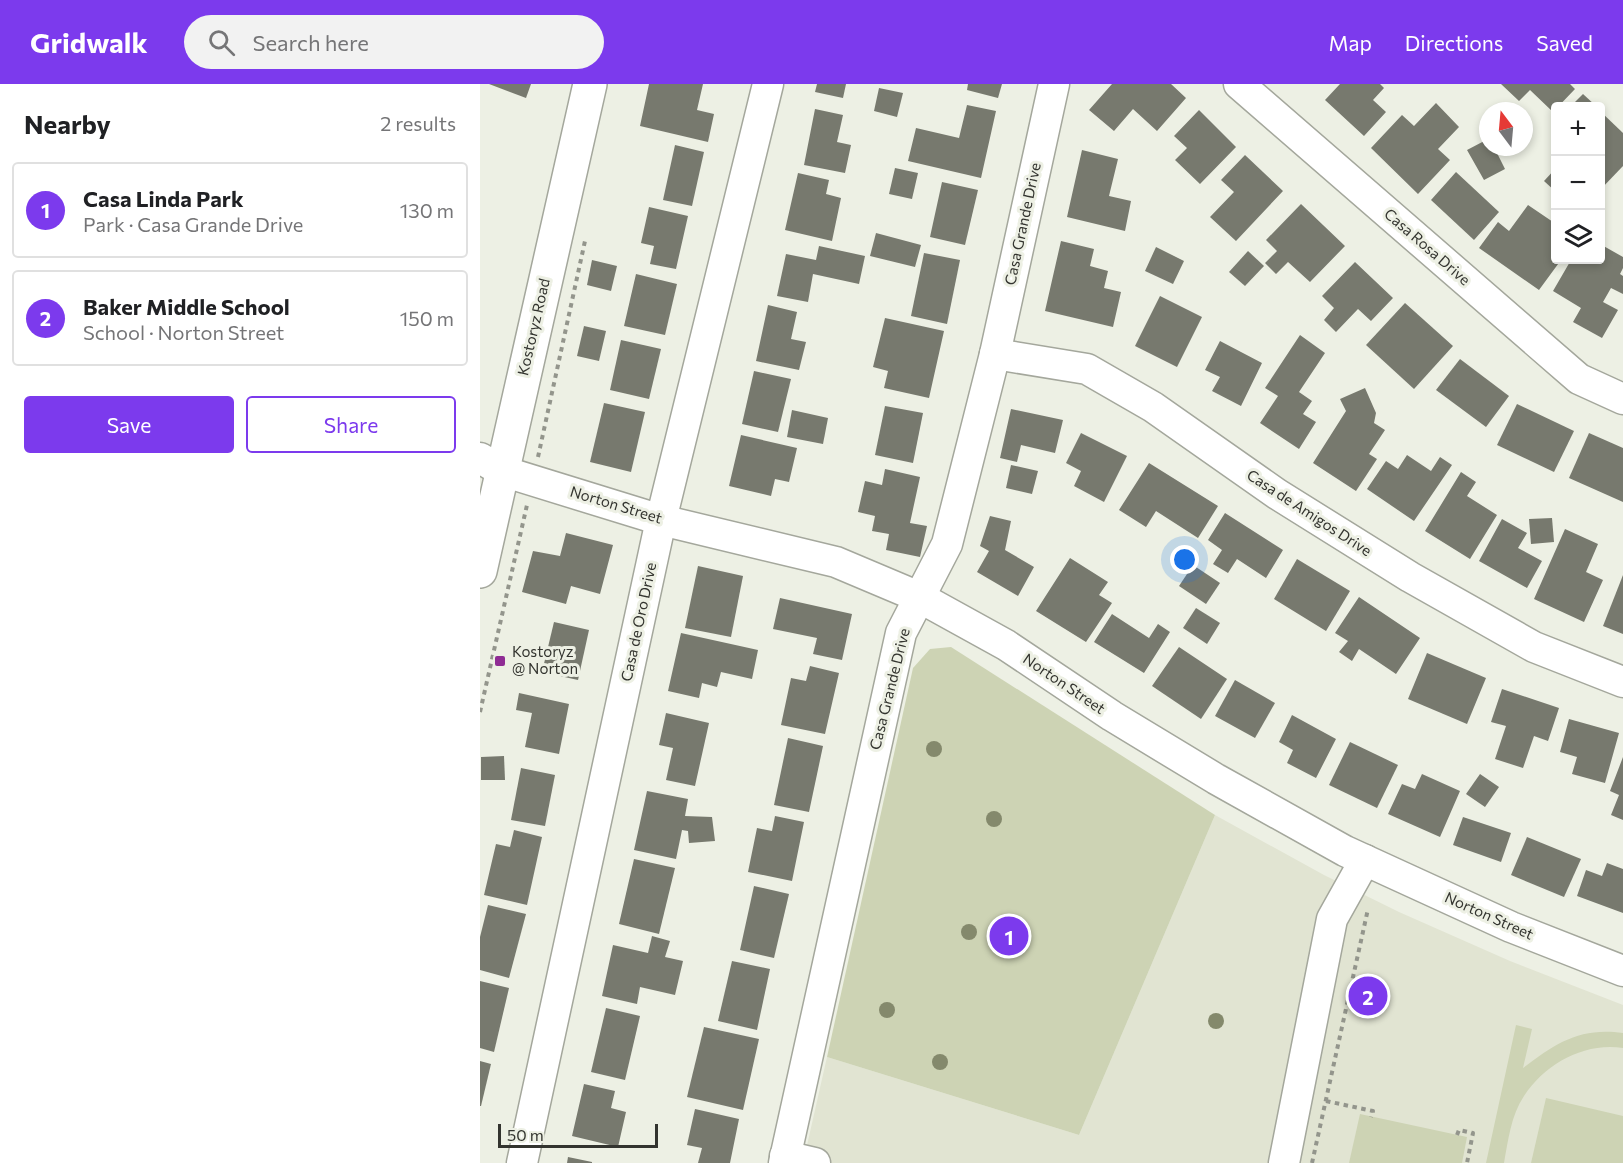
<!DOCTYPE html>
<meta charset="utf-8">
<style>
:root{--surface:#fff;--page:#f2f2f2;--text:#202124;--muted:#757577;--line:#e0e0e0;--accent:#7c3aed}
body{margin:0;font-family:Commissioner,sans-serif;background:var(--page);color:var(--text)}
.controls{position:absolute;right:18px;top:18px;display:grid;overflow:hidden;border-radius:6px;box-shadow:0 3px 9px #0003}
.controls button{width:54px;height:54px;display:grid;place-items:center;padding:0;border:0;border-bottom:2px solid var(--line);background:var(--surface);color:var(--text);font:30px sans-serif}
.compass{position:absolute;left:999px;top:18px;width:54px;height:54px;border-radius:50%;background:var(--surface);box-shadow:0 3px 9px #0003;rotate:344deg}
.scale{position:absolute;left:18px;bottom:15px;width:160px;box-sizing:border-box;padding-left:6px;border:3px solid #33342f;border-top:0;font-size:16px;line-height:21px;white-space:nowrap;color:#33342f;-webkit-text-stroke:4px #edf0e4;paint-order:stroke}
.you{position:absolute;left:705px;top:476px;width:21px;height:21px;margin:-15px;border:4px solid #fff;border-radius:50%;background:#1a73e8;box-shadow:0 0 0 9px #1a73e833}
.badge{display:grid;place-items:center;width:39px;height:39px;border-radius:50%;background:var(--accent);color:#fff;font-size:20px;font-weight:700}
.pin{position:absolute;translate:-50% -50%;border:3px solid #fff;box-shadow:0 2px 6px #0006}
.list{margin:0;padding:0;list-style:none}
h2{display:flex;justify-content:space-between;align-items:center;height:78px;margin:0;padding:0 24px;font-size:26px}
h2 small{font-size:20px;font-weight:400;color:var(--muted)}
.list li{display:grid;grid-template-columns:39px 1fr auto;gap:18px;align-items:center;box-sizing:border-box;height:96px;margin:0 12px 12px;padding:0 12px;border:2px solid var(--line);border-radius:6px}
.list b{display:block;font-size:22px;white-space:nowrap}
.list p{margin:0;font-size:20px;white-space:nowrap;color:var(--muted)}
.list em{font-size:20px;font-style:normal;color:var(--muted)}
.actions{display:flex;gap:12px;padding:18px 24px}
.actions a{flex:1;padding:14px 0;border:2px solid var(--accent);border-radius:6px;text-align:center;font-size:21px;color:var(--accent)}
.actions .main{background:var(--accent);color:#fff}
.icon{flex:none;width:33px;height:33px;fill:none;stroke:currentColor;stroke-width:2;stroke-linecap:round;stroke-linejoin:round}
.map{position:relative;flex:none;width:1143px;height:1079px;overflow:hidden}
header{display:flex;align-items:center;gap:36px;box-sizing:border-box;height:84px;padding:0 30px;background:var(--accent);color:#fff}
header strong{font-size:28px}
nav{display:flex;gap:33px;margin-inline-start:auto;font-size:21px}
.search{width:420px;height:54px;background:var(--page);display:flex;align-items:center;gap:15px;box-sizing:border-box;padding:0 21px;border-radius:33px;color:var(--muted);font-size:22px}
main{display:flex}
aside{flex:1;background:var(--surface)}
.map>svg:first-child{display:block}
</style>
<header>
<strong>Gridwalk</strong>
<div class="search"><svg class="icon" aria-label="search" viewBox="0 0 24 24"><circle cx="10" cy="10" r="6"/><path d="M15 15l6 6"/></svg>Search here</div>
<nav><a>Map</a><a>Directions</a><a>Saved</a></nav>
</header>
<main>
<aside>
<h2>Nearby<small>2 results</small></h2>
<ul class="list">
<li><span class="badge">1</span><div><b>Casa Linda Park</b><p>Park · Casa Grande Drive</p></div><em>130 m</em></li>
<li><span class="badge">2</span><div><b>Baker Middle School</b><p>School · Norton Street</p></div><em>150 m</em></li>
</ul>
<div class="actions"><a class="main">Save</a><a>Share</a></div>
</aside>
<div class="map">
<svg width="1143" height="1079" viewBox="0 0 1143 1079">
<rect width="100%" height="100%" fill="#edf0e4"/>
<path fill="#e1e4d2" d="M735,731L844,791L919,828L1030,877L1143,921V1079H323L347,973L599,1051Z"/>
<g fill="#cdd3b4">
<path d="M471,563L735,731L599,1051L347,973L433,584L450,565Z"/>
<path d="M1036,941L1052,945L1043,984C1076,959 1100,943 1143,949V964C1104,958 1065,980 1044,1012C1031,1031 1028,1057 1024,1079H1006Z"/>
<path d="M1066,1014L1143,1032V1079H1051Z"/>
<path d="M880,1030L987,1053L982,1079H869Z"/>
</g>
<g fill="#77796e">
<path d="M9,0H51L46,14Z"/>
<path d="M169,0H223L217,26L234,30L228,58L160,42Z"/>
<path d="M337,0H366L363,14L335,8Z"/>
<path d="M488,0H522L518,14L487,6Z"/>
<path d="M632,0H691L706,14L677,47L653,25L634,47L609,26Z"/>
<path d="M860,0H900L904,4L893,16L906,28L884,52L845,16Z"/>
<path d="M1021,0H1090L1095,5L1073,28L1050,6L1039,17Z"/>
<path d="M399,4L423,9L417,33L394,27Z"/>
<path d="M1103,10L1116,22H1091Z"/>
<path d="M956,19L979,43L958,65L970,76L938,110L891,64L922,31L934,42Z"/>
<path d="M487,21L516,27L501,94L428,77L436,44L479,54Z"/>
<path d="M335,25L363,31L357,58L371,61L365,89L324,81Z"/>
<path d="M719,26L756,63L720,100L695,76L707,64L694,52Z"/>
<path d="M1120,27L1143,49V82L1120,106Z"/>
<path d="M1008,55V63H1014L1025,85L1004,96L987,66Z"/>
<path d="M195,61L224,68L212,122L183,116Z"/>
<path d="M602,66L638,75L629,112L651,117L645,147L587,133Z"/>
<path d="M765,71L803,107L756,157L730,133L754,108L741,96Z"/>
<path d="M415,84L438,89L432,115L409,110Z"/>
<path d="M1076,84V108L1064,97Z"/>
<path d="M976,88L1019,128L994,156L951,116Z"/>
<path d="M318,89L349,96L346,110L361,114L352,157L305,146Z"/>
<path d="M462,98L498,106L485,161L450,153Z"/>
<path d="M821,120L865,162L830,198L808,178L796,190L785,179L797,167L786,156Z"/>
<path d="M1048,121L1076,140V176H1081L1059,206L999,164L1018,138L1029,147Z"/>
<path d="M169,123L208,132L196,185L170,180L174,162L161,159Z"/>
<path d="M396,149L441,161L435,183L390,172Z"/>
<path d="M581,157L614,165L610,182L628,187L624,204L641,208L633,243L565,227Z"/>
<path d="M1120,160L1143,173V184L1140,190L1143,192V210L1131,204L1123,218L1138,226L1122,254L1093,238L1101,224L1073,207L1091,176H1120Z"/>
<path d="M339,162L385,172L379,200L333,190L328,218L297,212L306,170L336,176Z"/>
<path d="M676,163L704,177L693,200L665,187Z"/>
<path d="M768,167L784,182L765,202L749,188Z"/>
<path d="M444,169L480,176L467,240L431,232Z"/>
<path d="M112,176L137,182L131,207L107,201Z"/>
<path d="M875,178L913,214L891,237L878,225L856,248L844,236L854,224L842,212Z"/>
<path d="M156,190L197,200L185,251L144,242Z"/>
<path d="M680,212L722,233L697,283L655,262Z"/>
<path d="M925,219L973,262L934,305L886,261Z"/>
<path d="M288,221L317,228L311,255L326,258L319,286L276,277Z"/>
<path d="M405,234L464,247L449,314L404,304L408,287L393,283Z"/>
<path d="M104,242L126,247L119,277L97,272Z"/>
<path d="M820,251L845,269L819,308L832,317L823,330L836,338L819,365L780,339L798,312L785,304Z"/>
<path d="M141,256L181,265L169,315L130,306Z"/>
<path d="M740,257L782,279L761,322L732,307L740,293L725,286Z"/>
<path d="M980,275L1029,312L1006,343L956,306Z"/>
<path d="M274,287L311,295L298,348L262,340Z"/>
<path d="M885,304L896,329L894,339L905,346L889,370L897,375L876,407L833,379L866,327L860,315Z"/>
<path d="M124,319L165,328L151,388L110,378Z"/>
<path d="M1037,320L1094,347L1074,388L1017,361Z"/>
<path d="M405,322L443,329L433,379L395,371Z"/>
<path d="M531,325L583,336L575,369L541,361L537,378L520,374Z"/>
<path d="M312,326L348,334L343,360L307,353Z"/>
<path d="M601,349L647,372L624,418L594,402L601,387L586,379Z"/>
<path d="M1109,349L1143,364V418L1089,394Z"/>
<path d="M261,351L317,364L309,398L295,395L291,412L249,402Z"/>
<path d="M927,371L951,387L960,373L972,381L934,437L887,405L906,377L918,385Z"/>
<path d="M669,379L738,422L718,454L676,427L666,443L639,426Z"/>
<path d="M531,381L558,387L552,410L526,404Z"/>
<path d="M405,385L440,393L430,439L447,442L440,473L406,466L409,450L392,447L395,432L378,428L385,397L402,401Z"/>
<path d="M981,388L996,398L987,412L1017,431L990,475L945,447Z"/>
<path d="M745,429L803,466L786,494L757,475L748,489L733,480L742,466L728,456Z"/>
<path d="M510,432L531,437L525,466L554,483L538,512L497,488L509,467L500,462Z"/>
<path d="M1072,434L1074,458L1051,460L1049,435Z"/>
<path d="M1022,435L1047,449L1038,464L1062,477L1047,504L999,477Z"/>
<path d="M1085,445L1118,460L1106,488L1123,496L1104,538L1054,515Z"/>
<path d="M86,449L133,461L120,510L91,502L86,520L42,508L53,467L80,472Z"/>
<path d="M590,474L628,498L619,511L632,519L606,558L556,527Z"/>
<path d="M817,475L870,507L846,547L794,515Z"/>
<path d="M713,481L740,499L726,520L699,502Z"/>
<path d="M218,482L263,492L251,553L205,544Z"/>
<path d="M1143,491V550L1123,542Z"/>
<path d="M879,513L940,554L916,590L879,565L872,577L859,568L868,557L855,549Z"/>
<path d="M300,514L372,530L362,576L333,570L337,554L293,545Z"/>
<path d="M716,524L740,539L727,560L703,544Z"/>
<path d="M632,530L669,554L678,540L690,548L664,589L614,558Z"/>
<path d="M74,538L109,546L98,596L62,588Z"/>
<path d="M201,549L278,566L272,595L241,588L237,603L222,599L219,614L188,607Z"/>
<path d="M699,563L747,595L721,635L672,602Z"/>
<path d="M947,569L1006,594L987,640L928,615Z"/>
<path d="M330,582L359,589L345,650L301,641L311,594L326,597Z"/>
<path d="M755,596L795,619L775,654L735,632Z"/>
<path d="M1022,605L1079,624L1068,657L1054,652L1043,684L1015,675L1026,642L1011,638Z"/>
<path d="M39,609L89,620L79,670L45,663L52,629L36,626Z"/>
<path d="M186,629L229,639L215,702L186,696L193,664L179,661Z"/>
<path d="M812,631L856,655L836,694L807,679L813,666L799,658Z"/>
<path d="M1089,635L1139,649L1125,699L1092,690L1097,673L1080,668Z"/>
<path d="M308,654L343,662L329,728L294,721Z"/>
<path d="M870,658L918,681L897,724L849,701Z"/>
<path d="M24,672L25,696H1V673Z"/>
<path d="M1143,673V736L1131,731L1139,711L1130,707Z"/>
<path d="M41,684L75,691L65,742L31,736Z"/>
<path d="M942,690L980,707L960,753L908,730L922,700L935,705Z"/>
<path d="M1000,690L1019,703L1005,723L986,710Z"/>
<path d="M167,707L208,715L205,732L232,733L235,757L209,759L208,747L202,746L196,775L154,766Z"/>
<path d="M295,732L324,738L312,797L268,788L277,744L292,747Z"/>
<path d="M983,733L1031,749L1021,778L973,761Z"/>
<path d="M34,746L62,753L47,821L4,811L16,760L30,763Z"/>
<path d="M1047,753L1101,775L1084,813L1031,791Z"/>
<path d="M154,775L195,784L179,850L139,840Z"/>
<path d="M1127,779L1143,785V829L1097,812L1106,786L1122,792Z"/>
<path d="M274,802L309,810L294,874L260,866Z"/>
<path d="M8,821L46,830L29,894L0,886V853Z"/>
<path d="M172,852L190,857L185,873L203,877L195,911L160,903L157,920L122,912L133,861L168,869Z"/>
<path d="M252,877L290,885L277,946L238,937Z"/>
<path d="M0,897L29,904L14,968L0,964Z"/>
<path d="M126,924L160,932L145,996L111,988Z"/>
<path d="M224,943L279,955L263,1026L207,1013Z"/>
<path d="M0,977L11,980L1,1022H0Z"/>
<path d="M104,1000L135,1007L131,1024L146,1028L138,1063L92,1052Z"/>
<path d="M215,1025L259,1035L250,1079H218L222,1064L207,1061Z"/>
<path d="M88,1073L112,1078V1079H87Z"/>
</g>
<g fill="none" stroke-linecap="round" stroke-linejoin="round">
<g stroke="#a4a79c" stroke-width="33">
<g id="minor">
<path d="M759,0L1099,295L1143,315"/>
<path d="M515,270L607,285L673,323L797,410L930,493L1054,563L1143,598"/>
<path d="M0,374L22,387L181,436L356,478L439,513L526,561L632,632L736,695L865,767L1031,843L1143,887"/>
<path d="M305,1072L335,1079"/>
<path d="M42,1079L181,436L288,0"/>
<path d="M304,1079L421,549L467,460L515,270L574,0"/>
<path d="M804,1079L852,835L885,776"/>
</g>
</g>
<g stroke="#a4a79c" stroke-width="36">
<path id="major" d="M0,487L110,0"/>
</g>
<g stroke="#93958c" stroke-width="4" stroke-dasharray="4.5 4.5" stroke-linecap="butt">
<path d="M58,373L105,157"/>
<path d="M0,628L47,421"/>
<path d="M846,1017L893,1027L891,1033"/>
<path d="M977,1051L979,1046L993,1049L987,1079"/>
<path d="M832,1079L888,825"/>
</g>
<use href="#minor" stroke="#fff" stroke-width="30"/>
<use href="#major" stroke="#fff" stroke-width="33"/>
</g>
<g fill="#84896c">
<circle cx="454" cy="665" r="8"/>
<circle cx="514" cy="735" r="8"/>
<circle cx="489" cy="848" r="8"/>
<circle cx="407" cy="926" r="8"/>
<circle cx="736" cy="937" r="8"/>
<circle cx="460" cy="978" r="8"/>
</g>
<rect fill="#8f2c94" stroke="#edf0e4" stroke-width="2" x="14" y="571" width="12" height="12" rx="3"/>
<g text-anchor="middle" stroke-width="6" stroke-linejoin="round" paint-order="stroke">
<g font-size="15" fill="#33342f" stroke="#edf0e4">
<text transform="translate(543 140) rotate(-78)" y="5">Casa Grande Drive</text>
<text transform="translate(947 163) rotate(41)" y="5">Casa Rosa Drive</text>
<text transform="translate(54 243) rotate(-77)" y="5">Kostoryz Road</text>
<text transform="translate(136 421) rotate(17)" y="5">Norton Street</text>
<text transform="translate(829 429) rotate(33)" y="5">Casa de Amigos Drive</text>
<text transform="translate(159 538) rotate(-78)" y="5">Casa de Oro Drive</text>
<text transform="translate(584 600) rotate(34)" y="5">Norton Street</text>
<text transform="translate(410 605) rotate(-76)" y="5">Casa Grande Drive</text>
<text transform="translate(1009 832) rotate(24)" y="5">Norton Street</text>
</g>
<g font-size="15" fill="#33342f" stroke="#edf0e4" text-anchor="start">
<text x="32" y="573">Kostoryz<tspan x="32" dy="17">@ Norton</tspan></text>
</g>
</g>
</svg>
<div class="controls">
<button>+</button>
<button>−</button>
<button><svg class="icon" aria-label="layers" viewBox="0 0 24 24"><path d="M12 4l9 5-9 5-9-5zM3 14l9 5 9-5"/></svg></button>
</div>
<svg class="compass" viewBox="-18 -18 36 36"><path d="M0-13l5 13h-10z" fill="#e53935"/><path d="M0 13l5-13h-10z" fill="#757577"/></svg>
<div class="scale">50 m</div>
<div class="you"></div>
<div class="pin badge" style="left:529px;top:852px">1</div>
<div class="pin badge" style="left:888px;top:912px">2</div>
</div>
</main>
